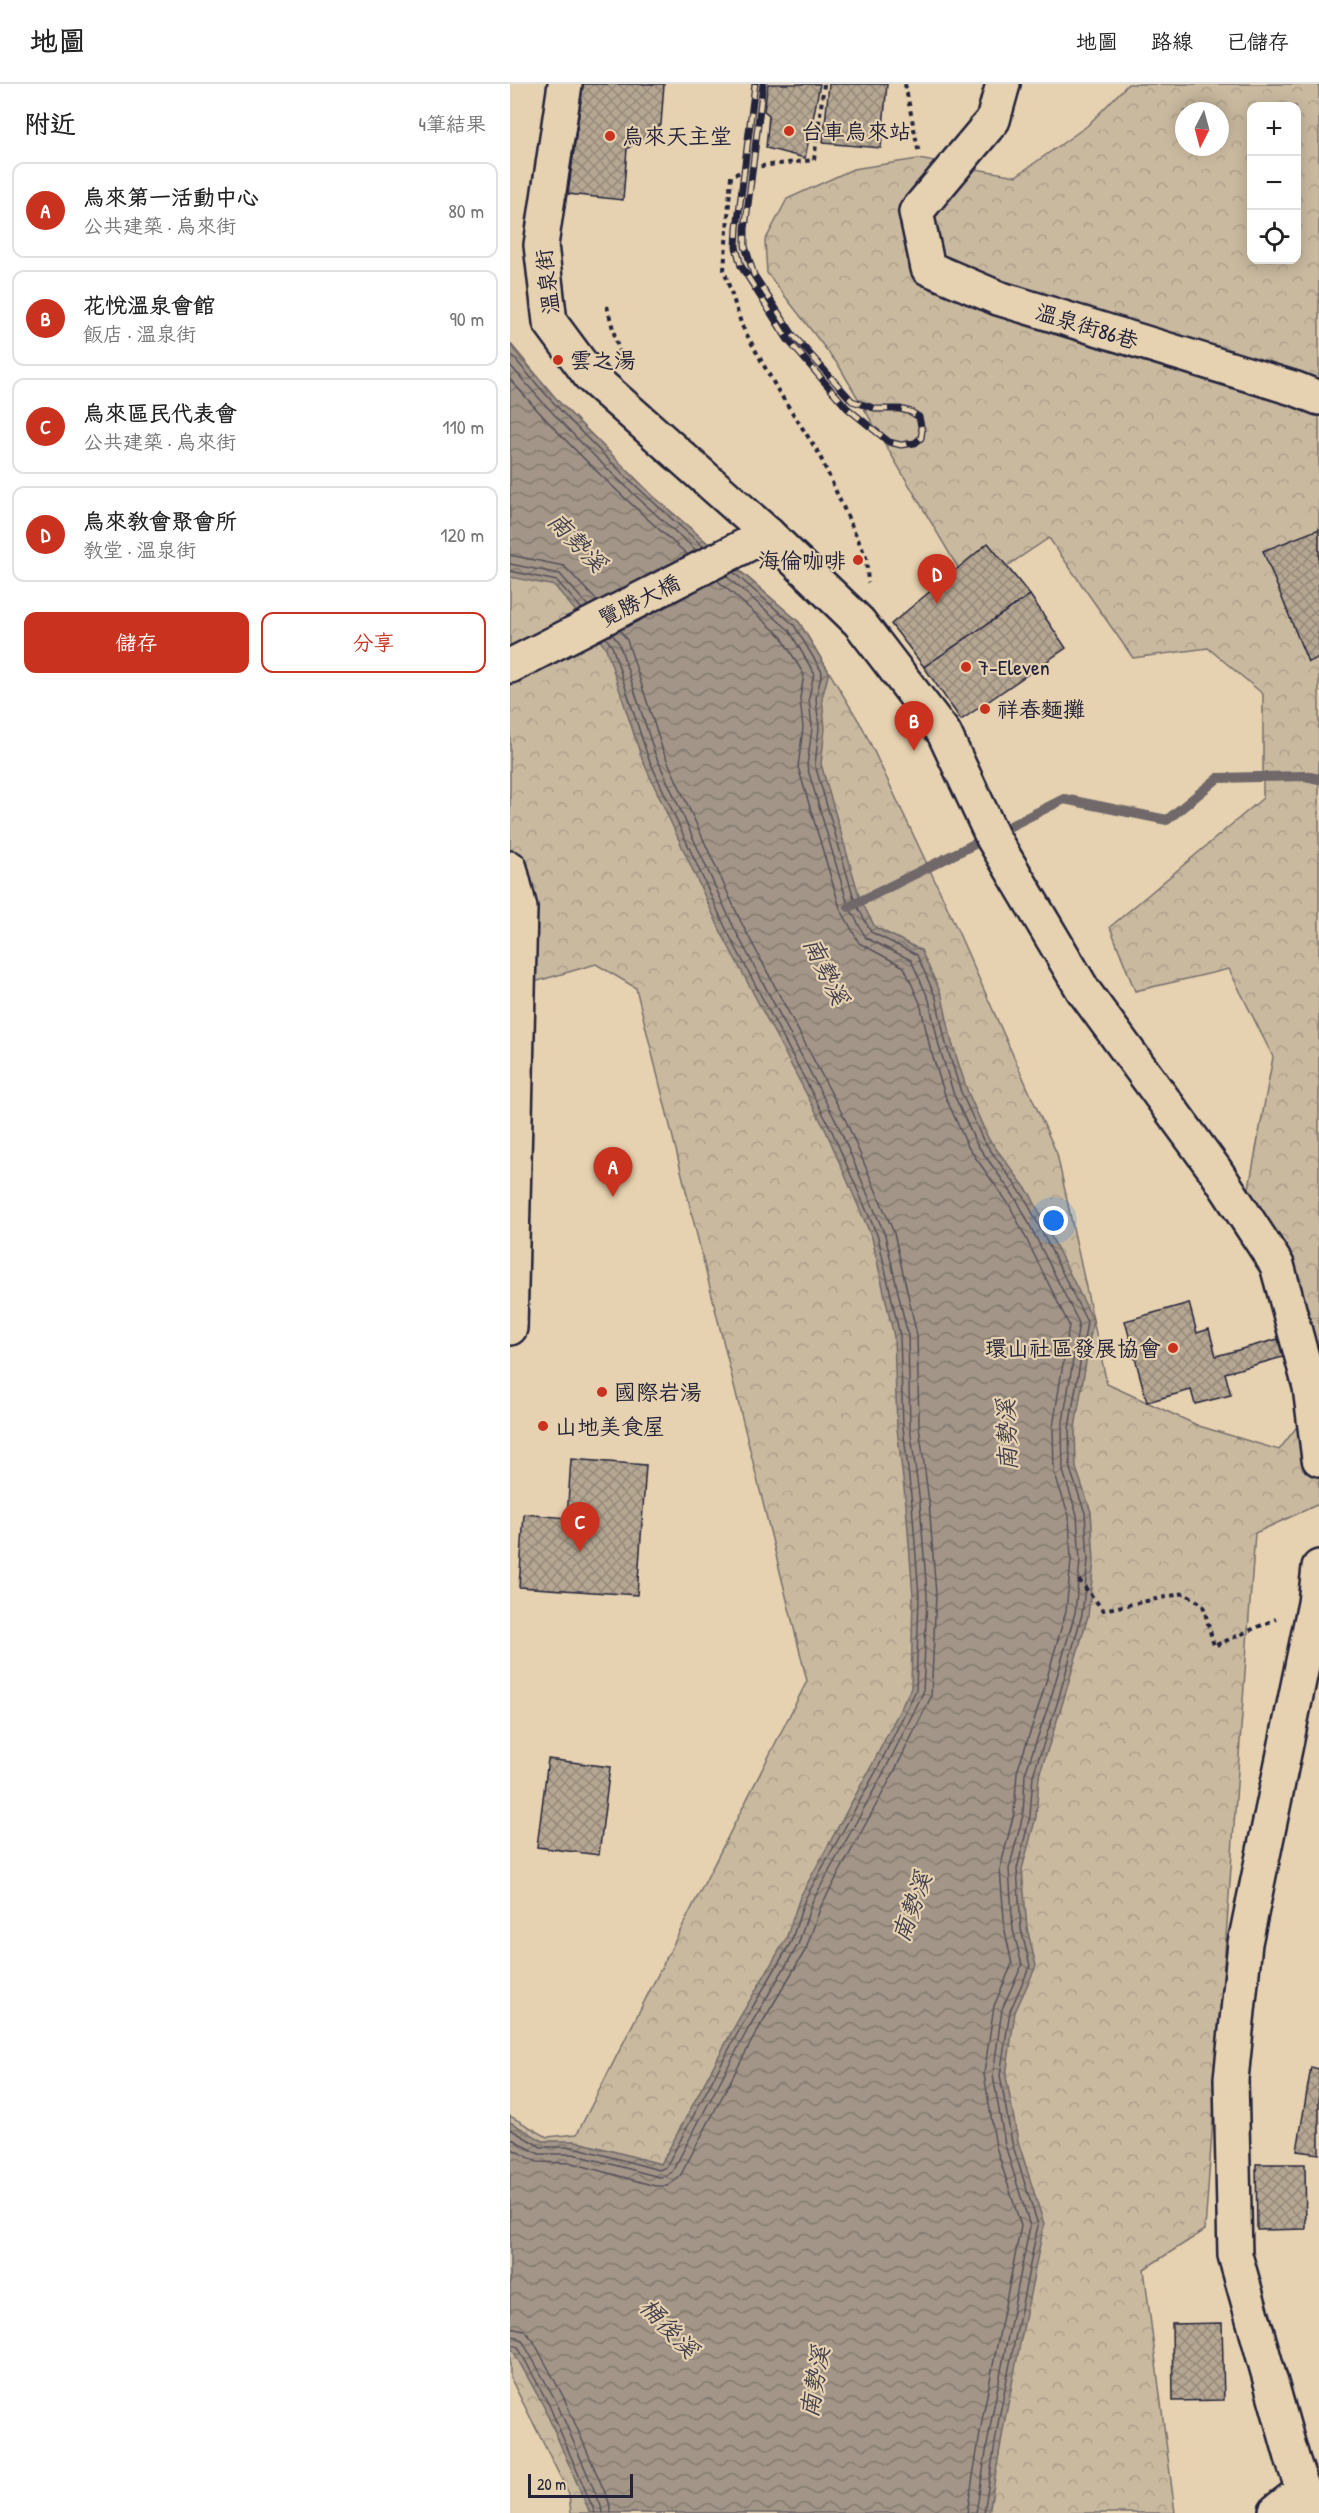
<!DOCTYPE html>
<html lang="zh-TW">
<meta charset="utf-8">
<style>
:root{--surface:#fff;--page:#f2f2f2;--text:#222;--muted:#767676;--line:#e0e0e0;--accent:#c8321e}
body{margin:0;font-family:"Patrick Hand","LXGW WenKai TC",sans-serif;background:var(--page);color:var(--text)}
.controls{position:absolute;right:18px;top:18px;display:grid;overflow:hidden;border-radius:12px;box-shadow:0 3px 15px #0003}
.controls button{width:54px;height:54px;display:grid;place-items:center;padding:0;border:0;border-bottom:2px solid var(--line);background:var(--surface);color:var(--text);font:30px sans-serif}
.compass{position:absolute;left:665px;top:18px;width:54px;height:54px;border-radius:50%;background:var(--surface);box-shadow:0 3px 15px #0003;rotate:186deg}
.scale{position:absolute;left:18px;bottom:15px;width:105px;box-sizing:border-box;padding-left:6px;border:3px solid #22223b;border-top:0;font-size:16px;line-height:21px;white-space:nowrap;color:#22223b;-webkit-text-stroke:4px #e6d2b0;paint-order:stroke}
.you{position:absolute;left:544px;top:1137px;width:21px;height:21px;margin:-15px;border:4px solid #fff;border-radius:50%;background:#1a73e8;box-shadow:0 0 0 9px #1a73e833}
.badge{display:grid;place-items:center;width:39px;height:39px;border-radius:50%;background:var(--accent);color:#fff;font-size:20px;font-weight:700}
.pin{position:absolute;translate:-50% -50px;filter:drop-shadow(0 2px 3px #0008)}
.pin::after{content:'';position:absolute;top:32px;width:21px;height:18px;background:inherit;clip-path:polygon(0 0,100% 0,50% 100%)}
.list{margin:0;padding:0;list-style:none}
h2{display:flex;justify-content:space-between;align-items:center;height:78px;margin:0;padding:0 24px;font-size:26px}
h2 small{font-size:20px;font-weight:400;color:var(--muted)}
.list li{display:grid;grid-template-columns:39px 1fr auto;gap:18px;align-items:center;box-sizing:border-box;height:96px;margin:0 12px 12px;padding:0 12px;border:2px solid var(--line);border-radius:12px}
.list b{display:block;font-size:22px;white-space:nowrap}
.list p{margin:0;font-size:20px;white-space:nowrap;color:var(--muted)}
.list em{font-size:20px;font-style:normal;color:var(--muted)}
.actions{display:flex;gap:12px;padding:18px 24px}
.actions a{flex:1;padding:14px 0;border:2px solid var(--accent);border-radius:12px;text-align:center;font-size:21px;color:var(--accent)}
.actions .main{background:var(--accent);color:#fff}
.icon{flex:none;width:33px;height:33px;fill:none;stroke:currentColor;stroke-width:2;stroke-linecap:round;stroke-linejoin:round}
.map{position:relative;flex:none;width:809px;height:2429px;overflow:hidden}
header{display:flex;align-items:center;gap:36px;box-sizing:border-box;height:84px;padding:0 30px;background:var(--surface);border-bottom:2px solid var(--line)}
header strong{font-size:28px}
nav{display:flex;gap:33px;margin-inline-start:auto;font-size:21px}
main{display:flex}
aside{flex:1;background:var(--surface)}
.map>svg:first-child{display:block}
</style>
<header>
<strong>地圖</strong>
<nav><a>地圖</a><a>路線</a><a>已儲存</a></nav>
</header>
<main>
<aside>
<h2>附近<small>4筆結果</small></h2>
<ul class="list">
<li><span class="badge">A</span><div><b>烏來第一活動中心</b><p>公共建築 · 烏來街</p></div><em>80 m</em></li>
<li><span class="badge">B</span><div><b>花悅溫泉會館</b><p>飯店 · 溫泉街</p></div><em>90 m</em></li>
<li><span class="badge">C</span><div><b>烏來區民代表會</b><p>公共建築 · 烏來街</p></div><em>110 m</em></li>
<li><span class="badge">D</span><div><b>烏來教會聚會所</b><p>教堂 · 溫泉街</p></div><em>120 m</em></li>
</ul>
<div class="actions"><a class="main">儲存</a><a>分享</a></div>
</aside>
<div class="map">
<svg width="809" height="2429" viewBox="0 0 809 2429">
<defs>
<pattern id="forest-crowns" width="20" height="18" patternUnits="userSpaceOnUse" patternTransform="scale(1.5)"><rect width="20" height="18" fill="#c9b99f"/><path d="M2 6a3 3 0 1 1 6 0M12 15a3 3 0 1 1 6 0" fill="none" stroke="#ac9f8a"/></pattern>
<pattern id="water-waves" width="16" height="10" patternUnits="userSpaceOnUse" patternTransform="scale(1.5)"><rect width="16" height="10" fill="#a39688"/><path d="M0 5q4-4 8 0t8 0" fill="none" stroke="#847a70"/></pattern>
<pattern id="building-cross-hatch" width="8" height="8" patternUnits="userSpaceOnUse" patternTransform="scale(1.5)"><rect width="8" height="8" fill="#b6a793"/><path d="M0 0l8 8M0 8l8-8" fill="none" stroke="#948879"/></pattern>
</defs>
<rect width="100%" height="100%" fill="#e6d2b0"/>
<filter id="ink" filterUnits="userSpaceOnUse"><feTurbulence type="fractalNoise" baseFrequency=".0167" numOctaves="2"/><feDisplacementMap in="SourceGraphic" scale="12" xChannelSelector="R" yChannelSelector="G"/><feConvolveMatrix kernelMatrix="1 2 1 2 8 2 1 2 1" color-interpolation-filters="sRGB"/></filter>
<g filter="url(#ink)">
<g fill="url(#forest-crowns)" stroke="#766e6d" stroke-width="1.5" fill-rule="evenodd">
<path d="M618,0H809V1303L734,1131L763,973L719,885L625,907L600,843L753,714V610L698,564L623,574L539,454L461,506L329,282L257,189L255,157L277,115L343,85L408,75L506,92L577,42ZM742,22H786V176H742ZM674,27H710V63H674Z"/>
<path d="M0,259L49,318L143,412L289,538L353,644L434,816L547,1070L597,1300L689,1342L769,1366L809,1314V1420L745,1449L695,2146L634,2185L665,2429H61L59,2410L0,2293V2032L37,2053L67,2050L297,1597L126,904L86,880L0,905Z"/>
</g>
<path fill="url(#water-waves)" stroke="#6f6869" stroke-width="1.5" d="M0,261L49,318L143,412L289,538L319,588L312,614L315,644L311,680L350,815L365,843L411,866L432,912L442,959L457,1006L478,1054L520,1110L583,1236L565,1344L566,1384L581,1428L584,1477L578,1532L552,1621L529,1692L526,1733L512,1785L517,1844L526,1882L505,1928L496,1992L508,2057L534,2140L495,2335L479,2429H80L34,2323L0,2261V2038L33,2057H65L151,2080L227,1938L276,1855L290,1813L363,1679L401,1604L403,1512L396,1421L387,1344L384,1253L362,1154L316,1047L211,848L132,675L96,564L45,502L0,493Z"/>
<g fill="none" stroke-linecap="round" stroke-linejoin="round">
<g stroke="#56505a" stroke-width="1.5">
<path d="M0,269C59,340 124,403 194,463"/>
<path d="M0,281C57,348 120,409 186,466"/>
<path d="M0,295C54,359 115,416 178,471"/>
<path d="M0,471L54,482L87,517"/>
<path d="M0,480L50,490L78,522"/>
<path d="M0,487L47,497L72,525"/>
<path d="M223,488L284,541L312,588L306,614L309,644L305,681L345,818L361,848L407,871L426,914L436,960L451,1008L473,1056L515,1114L577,1238L559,1344L560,1385L575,1429L578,1477L572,1530L547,1620L523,1691L520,1732L507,1785L511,1845L520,1882L500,1927L490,1991L502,2059L528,2141L489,2334L474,2429"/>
<path d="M216,492L279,546L304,589L299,614L302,644L297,682L338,821L356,854L401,876L419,916L429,962L444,1011L466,1059L508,1118L569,1239L552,1344L553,1387L567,1431L570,1477L565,1529L540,1617L515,1690L513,1731L499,1785L503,1846L512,1881L492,1925L483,1991L495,2061L520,2142L482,2332L466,2429"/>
<path d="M207,496L271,552L294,591L290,614L293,644L288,683L330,824L349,859L394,883L410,919L420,964L436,1014L458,1063L500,1122L559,1241L543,1343L544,1388L559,1432L561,1477L556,1527L531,1615L507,1688L504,1729L490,1785L495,1847L502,1880L484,1922L474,1990L486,2063L511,2142L473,2331L457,2429"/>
<path d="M0,2045L31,2063H64L149,2086L156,2083L232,1941L281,1858L295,1815L369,1682L406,1606L409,1512L402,1420L393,1343L390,1252L368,1153L321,1045L216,845L138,673L102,562L95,553"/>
<path d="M0,2054L29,2070H63L149,2093L156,2092L162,2088L238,1945L288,1861L302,1818L375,1686L413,1609L417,1512L410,1419L400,1343L398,1252L375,1151L328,1041L223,842L145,670L109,559L102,550"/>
<path d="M0,2064L27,2078L62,2079L145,2102H157L169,2094L246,1949L296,1865L311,1822L383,1690L421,1613L426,1511L419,1418L409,1342L407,1251L384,1149L336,1037L231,838L153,667L117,556L110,546"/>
<path d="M0,2243L14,2246L23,2256L54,2314L99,2418L101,2429"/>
<path d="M0,2252L8,2253L13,2258L46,2317L91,2422L92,2429"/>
<path d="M0,2260L8,2263L39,2321L85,2429"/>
</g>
<path stroke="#6f6869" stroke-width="10" d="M339,823L554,715L657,736L708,694L795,692L809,695"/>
</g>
<g fill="url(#building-cross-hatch)" stroke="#22223b" stroke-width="1.5">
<path d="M73,0H154L151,40L117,65L113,116L58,110Z"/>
<path d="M258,0H310L295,74L256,64L259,31L254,27Z"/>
<path d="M319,0H377L371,64L313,59Z"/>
<path d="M809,445V574L798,578L753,467Z"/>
<path d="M478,459L520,511L414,583L381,540Z"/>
<path d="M520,511L556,564L451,636L414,583Z"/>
<path d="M679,1219L687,1249L699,1245L706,1272L768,1255L773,1273L715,1289L721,1311L685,1320L681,1306L637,1318L615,1237Z"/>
<path d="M61,1375L136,1381L127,1511L9,1503L14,1430L57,1434Z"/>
<path d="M38,1675L100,1683L89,1771L27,1763Z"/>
<path d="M801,1983L809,1985V2070L787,2067Z"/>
<path d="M746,2080H795L796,2145L747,2146Z"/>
<path d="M712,2239L714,2316L663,2317L662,2240Z"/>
</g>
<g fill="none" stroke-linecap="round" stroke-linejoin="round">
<g stroke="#22223b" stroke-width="38">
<g id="minor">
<path d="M55,0L31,161L40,238L80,292L258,450L349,538L434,649L483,754L573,906L705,1086L767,1181L800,1303L809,1375"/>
<path d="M493,0L483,36L406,128L418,184L488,214L786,305L809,314"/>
<path d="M0,582L258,450"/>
<path d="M0,784L10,824L0,1244"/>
<path d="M766,2429V2427L793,2406"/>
<path d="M801,2429L783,2377L725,2171L721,1995L735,1859L805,1519L809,1483"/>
</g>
</g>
<g stroke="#22223b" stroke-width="4" stroke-dasharray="4.5 4.5" stroke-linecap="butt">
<path d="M314,0L304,76L243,83L221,92L214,186L232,242L267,305L308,368L356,473L358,499"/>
<path d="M395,0L409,70"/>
<path d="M97,222L109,268L105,267"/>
<path d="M569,1496L593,1526L675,1509L693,1521L704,1562L766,1535"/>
</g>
<use href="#minor" stroke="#e6d2b0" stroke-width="33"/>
<g stroke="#22223b" stroke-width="7">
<path id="rail" d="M245,0L227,144L226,163L231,182L278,256L337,324L379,358L391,361L405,359L411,354L412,347L409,333L401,328L390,325H367L342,317L283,251L244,191L235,162V145L253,0"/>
</g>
<use href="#rail" stroke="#e6d2b0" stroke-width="4.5" stroke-dasharray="14" stroke-linecap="butt"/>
</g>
</g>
<g fill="#c8321e" stroke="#e6d2b0" stroke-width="2">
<circle cx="279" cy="47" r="6"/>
<circle cx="100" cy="52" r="6"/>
<circle cx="48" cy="276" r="6"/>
<circle cx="348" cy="476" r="6"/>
<circle cx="456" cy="583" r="6"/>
<circle cx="475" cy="625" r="6"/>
<circle cx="663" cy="1264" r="6"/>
<circle cx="92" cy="1308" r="6"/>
<circle cx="33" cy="1342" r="6"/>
</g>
<g text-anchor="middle" stroke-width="4.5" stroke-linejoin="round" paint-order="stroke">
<g font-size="22" fill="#22223b" stroke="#e6d2b0" text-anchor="start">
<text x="291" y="55">台車烏來站</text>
<text x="112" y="60">烏來天主堂</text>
<text x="60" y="284">雲之湯</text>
<text x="336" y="484" text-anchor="end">海倫咖啡</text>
<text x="468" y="591">7-Eleven</text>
<text x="487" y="633">祥春麵攤</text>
<text x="651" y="1272" text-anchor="end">環山社區發展協會</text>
<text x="104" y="1316">國際岩湯</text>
<text x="45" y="1350">山地美食屋</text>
</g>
<g font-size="22" fill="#22223b" stroke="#e6d2b0">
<text transform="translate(37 198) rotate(-97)" y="8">溫泉街</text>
<text transform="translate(577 242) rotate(17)" y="8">溫泉街86巷</text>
<text transform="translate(129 516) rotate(-27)" y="8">覽勝大橋</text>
</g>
<g font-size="24" font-style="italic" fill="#423f4e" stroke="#e6d2b0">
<text transform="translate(67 458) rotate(46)" y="8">南勢溪</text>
<text transform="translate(316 887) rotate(64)" y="8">南勢溪</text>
<text transform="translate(497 1351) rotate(-92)" y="8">南勢溪</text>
<text transform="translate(402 1823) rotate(-70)" y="8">南勢溪</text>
<text transform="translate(159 2244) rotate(46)" y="8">桶後溪</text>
<text transform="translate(305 2298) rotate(-80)" y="8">南勢溪</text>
</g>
</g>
</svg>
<div class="controls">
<button>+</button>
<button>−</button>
<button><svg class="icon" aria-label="locate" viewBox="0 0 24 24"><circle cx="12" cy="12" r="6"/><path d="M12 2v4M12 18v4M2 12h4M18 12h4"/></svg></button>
</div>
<svg class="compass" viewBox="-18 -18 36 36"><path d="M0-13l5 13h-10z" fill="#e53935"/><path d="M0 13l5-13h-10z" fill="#767676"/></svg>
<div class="scale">20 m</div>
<div class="you"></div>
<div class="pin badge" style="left:103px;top:1113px">A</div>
<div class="pin badge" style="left:404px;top:667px">B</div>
<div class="pin badge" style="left:70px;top:1468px">C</div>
<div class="pin badge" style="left:427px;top:520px">D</div>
</div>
</main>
